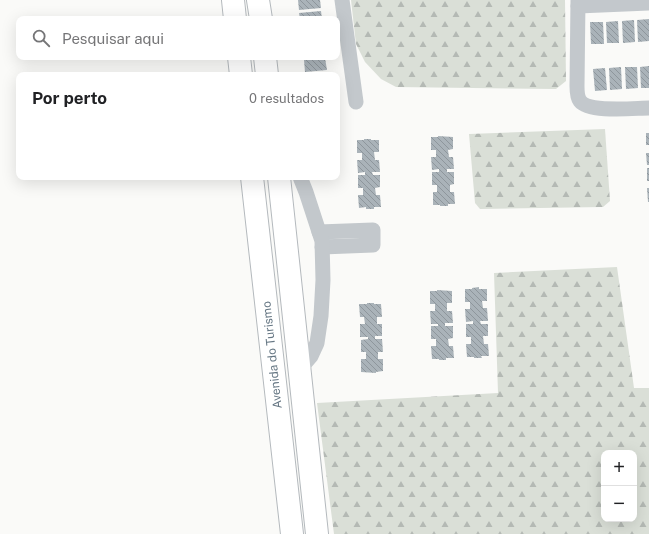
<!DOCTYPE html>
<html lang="pt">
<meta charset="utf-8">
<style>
:root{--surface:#fff;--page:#f2f2f2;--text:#202124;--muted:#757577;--line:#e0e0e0}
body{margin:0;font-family:"Public Sans",sans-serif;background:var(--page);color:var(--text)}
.controls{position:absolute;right:12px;bottom:12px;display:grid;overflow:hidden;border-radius:8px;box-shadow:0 4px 16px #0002}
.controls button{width:36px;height:36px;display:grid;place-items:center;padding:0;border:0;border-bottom:1px solid var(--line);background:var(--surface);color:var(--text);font:20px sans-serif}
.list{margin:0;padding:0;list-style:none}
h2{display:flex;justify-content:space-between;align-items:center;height:52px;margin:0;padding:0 16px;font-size:17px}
h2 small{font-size:13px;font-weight:400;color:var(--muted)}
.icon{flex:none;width:22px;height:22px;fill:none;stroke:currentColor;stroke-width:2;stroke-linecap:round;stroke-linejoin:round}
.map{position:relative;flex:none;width:649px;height:534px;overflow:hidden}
.search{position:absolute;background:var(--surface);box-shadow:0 4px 16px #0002;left:16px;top:16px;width:324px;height:44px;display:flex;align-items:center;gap:10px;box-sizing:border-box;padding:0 14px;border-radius:8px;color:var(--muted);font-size:15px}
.panel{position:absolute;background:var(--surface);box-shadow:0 4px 16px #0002;left:16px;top:72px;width:324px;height:108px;border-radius:8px}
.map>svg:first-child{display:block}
</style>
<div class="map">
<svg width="649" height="534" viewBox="0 0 649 534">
<defs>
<pattern id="forest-firs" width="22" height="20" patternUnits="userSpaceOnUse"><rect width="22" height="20" fill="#dadfd7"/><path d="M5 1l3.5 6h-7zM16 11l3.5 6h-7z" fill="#b4b9b4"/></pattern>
<pattern id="building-back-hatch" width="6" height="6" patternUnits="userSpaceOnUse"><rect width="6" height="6" fill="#aab3b9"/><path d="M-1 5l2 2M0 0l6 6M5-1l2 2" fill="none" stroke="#8e969c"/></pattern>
</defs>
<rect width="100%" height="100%" fill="#fafaf8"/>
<g fill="url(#forest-firs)" fill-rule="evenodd">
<path d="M351,0H565L566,81L556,89L396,87L381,79L365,62L356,44Z"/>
<path d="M605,129L610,201L603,207L480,209L475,203L469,134Z"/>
<path d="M617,267L634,388H649V534H334L317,403L498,393L494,273ZM604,453H634V519H604Z"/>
</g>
<g fill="url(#building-back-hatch)">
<path d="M298,0H320L321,8L299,10Z"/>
<path d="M321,11L322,19H300L299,13Z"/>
<path d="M649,19V41L638,42L637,20Z"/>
<path d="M634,20L635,42L623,43L622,21Z"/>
<path d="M618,21L619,43H607L606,22Z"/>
<path d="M590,22H603L604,44H591Z"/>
<path d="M325,58L327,70L305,72L304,60Z"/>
<path d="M649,66V88H641L640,67Z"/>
<path d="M621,67L622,89L610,90L609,68Z"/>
<path d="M625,67H637L638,88L626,89Z"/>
<path d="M605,68L607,90L595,91L593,69Z"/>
<rect x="646" y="133" width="3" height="12"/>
<path d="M438,136L453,137V149L448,150L449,157H453L454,169H447V172H454V184L450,185V192H454L455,204H448V206H440V205H433V192H437V185H432V172H439V169L432,170L431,157H436V150H431V137H438Z"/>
<path d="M364,139H371V140H379V152H374L375,160H379L380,172H372L373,175H380V187L375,188L376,195H380L381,207H374V209H366V207L359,208L358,195H363V188H358V175H365V172L358,173L357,160H362V153H357V140H364Z"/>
<path d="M646,153H649V165H647Z"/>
<rect x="647" y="168" width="2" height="13"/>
<path d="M647,188H649V202H648Z"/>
<path d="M479,287V289H487V301H482L483,308H487L488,321H480L481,324H488V336H483L484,344H488L489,356H481L482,358H474V357H467L466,344H471V337H466V324H473V321L466,322L465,309H470V302H465V289H472V288Z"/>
<path d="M437,290L452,291V303H447V311H452L453,323H445V326H453V338L448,339L449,346H453L454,358H446V360H439V359H432L431,346H436V339H431V326H438V324H431L430,311H435V304H430V291H437Z"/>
<path d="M367,303H374V304H381L382,317H377V324H382V336H375V339H382L383,352H378V359H383V371L376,372V373L361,372V359H366V352H361V340L368,339V337H360V324H365L364,317H360L359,304H367Z"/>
</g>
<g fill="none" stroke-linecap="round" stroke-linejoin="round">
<g stroke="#b4b9bd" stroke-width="24">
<g id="highway">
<path d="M233,0L235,19"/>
<path d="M258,0L261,19"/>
<path d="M239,57L241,75"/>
<path d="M265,57L267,75"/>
<path d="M252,177L292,534"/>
<path d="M279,177L317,534"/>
</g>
</g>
<g stroke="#c3c8cc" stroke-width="15">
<path d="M342,0L356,102"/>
<path d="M578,0L577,86C577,91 577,97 580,101C589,113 635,108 649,108"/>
<path d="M578,6L649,3"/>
<path d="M319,232L373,230V245L322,247"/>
<path d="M299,370L311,356L317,343L321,316L323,280L322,241L306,192L300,177"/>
</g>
<use href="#highway" stroke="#fff" stroke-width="22"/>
</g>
<g text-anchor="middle" stroke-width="4" stroke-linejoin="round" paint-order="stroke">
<g font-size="12" fill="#657683" stroke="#fff">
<text transform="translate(272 355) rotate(-96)" y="4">Avenida do Turismo</text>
</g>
</g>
</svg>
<div class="controls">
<button>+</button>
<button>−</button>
</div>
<div class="search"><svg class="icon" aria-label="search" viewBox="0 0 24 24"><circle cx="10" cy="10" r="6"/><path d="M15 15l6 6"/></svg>Pesquisar aqui</div>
<section class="panel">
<h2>Por perto<small>0 resultados</small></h2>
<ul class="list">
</ul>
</section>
</div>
